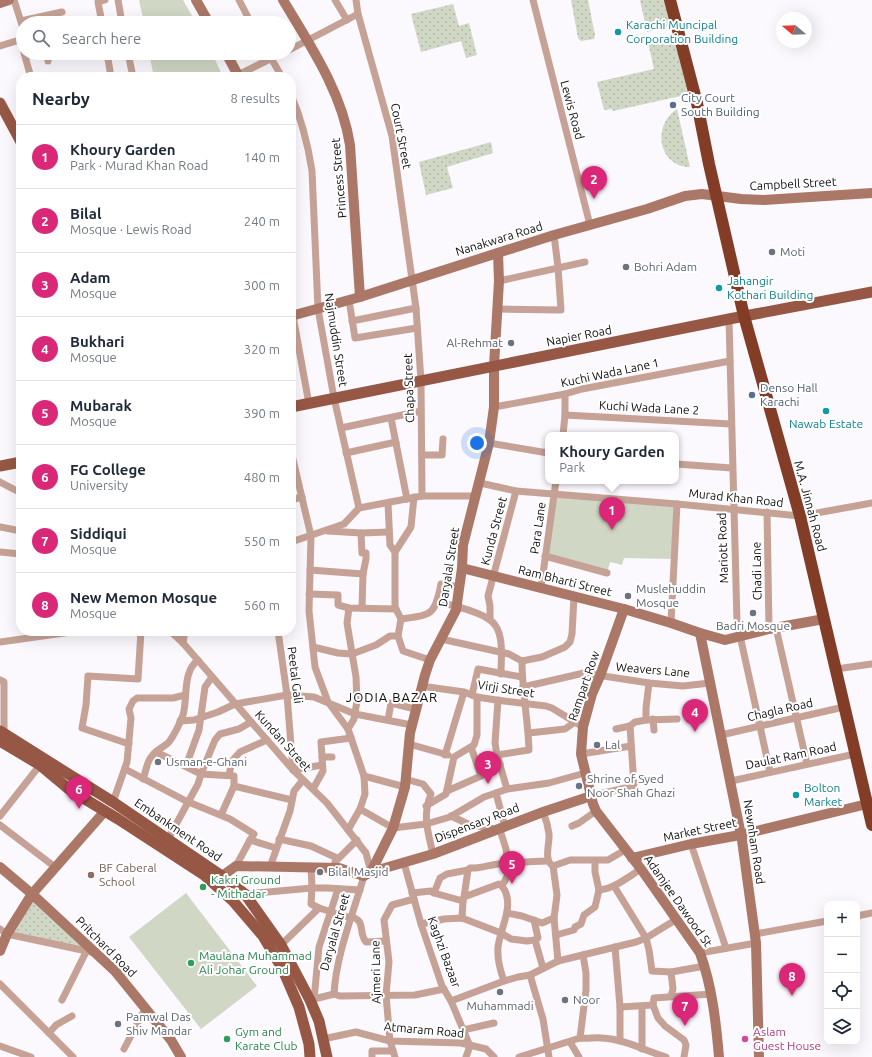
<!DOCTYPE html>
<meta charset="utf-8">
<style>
:root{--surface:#fff;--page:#f2f2f3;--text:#1f2937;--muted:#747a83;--line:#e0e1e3;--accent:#db2777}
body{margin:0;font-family:Ubuntu,sans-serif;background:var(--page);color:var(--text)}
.controls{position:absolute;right:12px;bottom:12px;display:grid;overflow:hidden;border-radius:8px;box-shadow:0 4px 16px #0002}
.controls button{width:36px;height:36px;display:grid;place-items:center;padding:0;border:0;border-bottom:1px solid var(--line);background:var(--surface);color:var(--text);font:20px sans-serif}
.compass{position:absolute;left:776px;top:12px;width:36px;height:36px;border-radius:50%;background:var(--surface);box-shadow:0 4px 16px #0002;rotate:289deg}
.you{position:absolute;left:477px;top:443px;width:14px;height:14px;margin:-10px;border:3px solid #fff;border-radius:50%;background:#1a73e8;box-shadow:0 0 0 6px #1a73e833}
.badge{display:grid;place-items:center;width:26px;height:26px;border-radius:50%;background:var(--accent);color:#fff;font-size:13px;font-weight:700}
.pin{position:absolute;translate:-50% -33px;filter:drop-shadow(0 1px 2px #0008)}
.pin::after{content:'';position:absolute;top:21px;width:14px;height:12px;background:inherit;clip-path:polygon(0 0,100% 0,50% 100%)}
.popup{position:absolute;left:545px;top:432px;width:134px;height:52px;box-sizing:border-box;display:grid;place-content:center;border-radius:8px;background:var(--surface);filter:drop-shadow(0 1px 3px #0005);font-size:13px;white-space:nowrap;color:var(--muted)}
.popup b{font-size:15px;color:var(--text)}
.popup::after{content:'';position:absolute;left:50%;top:100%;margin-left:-8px;border:8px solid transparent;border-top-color:var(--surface)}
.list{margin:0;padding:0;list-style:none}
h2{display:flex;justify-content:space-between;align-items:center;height:52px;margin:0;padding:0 16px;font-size:17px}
h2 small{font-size:13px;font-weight:400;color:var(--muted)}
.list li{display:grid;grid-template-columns:26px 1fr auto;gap:12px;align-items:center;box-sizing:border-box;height:64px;padding:0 16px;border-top:1px solid var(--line)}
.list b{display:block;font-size:15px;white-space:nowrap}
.list p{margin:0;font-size:13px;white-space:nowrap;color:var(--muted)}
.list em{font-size:13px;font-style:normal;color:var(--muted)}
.icon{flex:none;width:22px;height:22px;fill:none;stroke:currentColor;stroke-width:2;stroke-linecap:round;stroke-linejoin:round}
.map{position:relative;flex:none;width:872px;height:1057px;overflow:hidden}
.search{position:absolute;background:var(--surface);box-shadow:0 4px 16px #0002;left:16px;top:16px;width:280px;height:44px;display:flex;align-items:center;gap:10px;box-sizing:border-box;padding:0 14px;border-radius:22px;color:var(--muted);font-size:15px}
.panel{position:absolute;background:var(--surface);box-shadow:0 4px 16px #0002;left:16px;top:72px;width:280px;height:564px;border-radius:16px}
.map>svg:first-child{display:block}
</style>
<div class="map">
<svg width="872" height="1057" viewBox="0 0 872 1057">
<defs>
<pattern id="grass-dots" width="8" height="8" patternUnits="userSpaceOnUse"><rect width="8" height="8" fill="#d0d7c4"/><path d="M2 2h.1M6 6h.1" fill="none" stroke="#b1b7a7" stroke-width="1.8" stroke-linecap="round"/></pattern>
</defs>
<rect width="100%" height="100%" fill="#fbf8fe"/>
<g fill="url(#grass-dots)">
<path d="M571,0H588L595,35L594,39L581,41L578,38Z"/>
<path d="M640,0H669L676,24L647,32Z"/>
<path d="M453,4L459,26L469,23L477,55L466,58L461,41L421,52L411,14Z"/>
<path d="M679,35L694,93L613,111L612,109L604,110L597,82L654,69L648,42Z"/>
<path d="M677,109L690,167C659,167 651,126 677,109Z"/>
<path d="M491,142L493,153L447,167L453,188L426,195L419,162Z"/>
<path d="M32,894L96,953L14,932Z"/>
</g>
<g fill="#d0d7c4">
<path d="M139,0H183L196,23H144Z"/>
<path d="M149,53H212L223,77H154Z"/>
<path d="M554,494L677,504L674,559L624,558L622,565L610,562L607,573L545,556Z"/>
<path d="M186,893L257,986L201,1029L129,937Z"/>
</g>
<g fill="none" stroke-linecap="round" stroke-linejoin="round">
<g stroke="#c6a296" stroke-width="7">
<path d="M14,0L23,28"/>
<path d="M118,0L122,23"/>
<path d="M239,0L251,23"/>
<path d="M335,0L347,20"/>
<path d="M356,0L358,14L392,136L416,308L421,381L422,496"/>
<path d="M533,0L590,225"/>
<path d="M21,21L62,12"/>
<path d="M102,23L98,2L105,0"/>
<path d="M0,46L23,39"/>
<path d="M289,50L358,14"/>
<path d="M24,53L30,74"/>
<path d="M107,53L111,77"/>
<path d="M128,53L133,77"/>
<path d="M268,53L282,77"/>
<path d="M48,61V55L50,54V53"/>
<path d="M238,75L282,53"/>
<path d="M291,95C302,120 308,145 312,171L318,309L334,398L359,508"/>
<path d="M499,281L585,262"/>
<path d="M349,300L355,338L417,328"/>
<path d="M497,309L561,310L558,267L554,235"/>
<path d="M293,316L309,404"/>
<path d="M729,319L737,622L770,772"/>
<path d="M352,321L416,308"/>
<path d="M494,407L565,394L582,389L730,361"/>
<path d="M565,415L731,424"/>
<path d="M391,418L407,499"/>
<path d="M341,428L421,411"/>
<path d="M563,435L565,415V394"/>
<path d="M489,443L548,453"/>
<path d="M291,451L311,536L309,611L315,667L328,702L348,729L364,776L365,794L360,809L348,830"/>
<path d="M346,453L396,442"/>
<path d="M422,455H442L443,439"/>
<path d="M676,464L732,468"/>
<path d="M0,482L21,493"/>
<path d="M480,483L516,491L677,504L800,516L872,503"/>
<path d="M414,497L411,527L395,552V607L401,619L398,636L403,651L430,660"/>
<path d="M291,500L302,497"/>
<path d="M388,503L390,545L395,552"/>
<path d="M767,512L769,629"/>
<path d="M0,527L21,531"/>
<path d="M328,531L361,533L389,532"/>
<path d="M361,533L362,553H366V559L363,574L362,608"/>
<path d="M291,542L344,524L359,508L422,496H476"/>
<path d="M0,552L21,554"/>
<path d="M545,556L607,573"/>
<path d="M310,570L363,574"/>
<path d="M541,588L556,481"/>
<path d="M309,594L338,595V605L349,608L396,609"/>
<path d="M438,602C452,605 487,613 495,625C504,637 501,659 501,674"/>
<path d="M401,619C431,615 435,616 441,584L459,587"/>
<path d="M490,619V606L488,596L516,491"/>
<path d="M671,623L677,504"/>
<path d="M776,628L807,764"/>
<path d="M170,631L183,643L293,770L327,803L366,853L371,872"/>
<path d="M278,631L287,695L293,770L322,765"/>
<path d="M441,639L509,654L522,661L542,657L565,647L570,642L572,634L574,597"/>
<path d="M0,642L78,631"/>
<path d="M183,643L185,631"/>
<path d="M313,647L338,653L352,654L376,645L390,636H398"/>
<path d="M836,669L872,664"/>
<path d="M0,680L4,682V733"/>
<path d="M421,686L464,692L477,697L496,700L546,706L552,708L583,727"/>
<path d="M523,687L584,673L649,683L683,686L710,683"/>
<path d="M472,695L478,669L522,677"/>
<path d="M653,719L654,730"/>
<path d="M388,720L391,703L415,709"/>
<path d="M646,720L677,719"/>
<path d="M180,721L194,720L218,712L235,704L287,695L314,697L355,714L412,725"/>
<path d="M348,729L354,719L357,701L356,677L347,623L349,608"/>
<path d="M616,729L630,726"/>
<path d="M529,733L565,729L575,722"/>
<path d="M721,735L844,707"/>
<path d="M129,744L82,728L86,705L88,676L138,679L141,631"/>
<path d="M409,744L448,755"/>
<path d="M471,747L481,776"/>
<path d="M156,752L201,774L234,776V786L292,800"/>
<path d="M581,754L631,746"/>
<path d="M445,755L464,692"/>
<path d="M497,755L495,743L498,700"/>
<path d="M322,757H332"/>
<path d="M186,766L199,730L205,687L212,677"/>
<path d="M125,769L186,801L230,819L254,834L250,840"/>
<path d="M229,775L232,761L240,752L267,740"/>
<path d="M364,776L405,787"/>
<path d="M143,779C146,772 147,760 152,756C156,750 164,747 169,742C174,735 180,723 183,715C188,698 182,672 198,660"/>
<path d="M405,779L423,784L431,794C422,816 428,832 433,854"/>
<path d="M731,781L855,754"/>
<path d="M313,789L323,771L321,742L351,738"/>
<path d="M507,789L497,755L529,750C528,720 522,691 522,661"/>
<path d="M447,791L481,776L487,771L500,764"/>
<path d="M496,793L505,827"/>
<path d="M591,796L634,786L630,726L635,722L646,720V708L649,683"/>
<path d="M113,802L127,762L131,718L129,709L133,701L137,698H173L185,695"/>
<path d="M426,806L446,794L454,757L474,745L477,735V697"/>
<path d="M360,809L393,828L426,824L450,817L484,797L496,793L507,789L549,783L585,773"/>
<path d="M543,812C546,819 548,826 549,834C550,843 543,860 553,866L557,895L554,918L558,961"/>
<path d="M221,815L234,786"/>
<path d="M0,816L40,765"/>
<path d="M451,816L468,824L500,830L506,849L509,873L502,886"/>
<path d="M0,825L55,867"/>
<path d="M572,826L579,823L596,811"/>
<path d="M168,839L198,784L201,774L215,740L220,734L239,729L251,722"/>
<path d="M279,839L311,846L337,858"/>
<path d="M691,844L726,948"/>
<path d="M335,862L357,840"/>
<path d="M404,863L421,924L442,986L451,1001L470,1046L466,1057"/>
<path d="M236,866L250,840L276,848"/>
<path d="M553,866L570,860H608L625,850"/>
<path d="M270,867L290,811L294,791L303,780"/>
<path d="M311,867L312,888H328L360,890"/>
<path d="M502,886C516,904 500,928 498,947C497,959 500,970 504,981"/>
<path d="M614,886L646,938L649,950L652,971L671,972L705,966"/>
<path d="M599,890C614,889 628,877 641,869"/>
<path d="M412,893L431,891L434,893L463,901L464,897L499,884L502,886"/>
<path d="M434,893L440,878L447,874L468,870L470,868C479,869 489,865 498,864C515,863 531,861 548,861"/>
<path d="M245,894L312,888L311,904L319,908"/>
<path d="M464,897L468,870"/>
<path d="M507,913L522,916L542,923L554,918"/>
<path d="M857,916L872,913"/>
<path d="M352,917C366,921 358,932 366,942L386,941"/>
<path d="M462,918L463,901"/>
<path d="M534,920L538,938L535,940L543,968"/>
<path d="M421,924L444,919L462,918L501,933L511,939L527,941L535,940"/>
<path d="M0,929L7,934L96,953"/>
<path d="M755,934L827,921"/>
<path d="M556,935L574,930L575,927L581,924L584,915L595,907L599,890L595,872V861"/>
<path d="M281,945L319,908L351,918"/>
<path d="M615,947L620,1007V1041"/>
<path d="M700,953L756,943"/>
<path d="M530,975L543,1019L549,1057"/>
<path d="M0,984L73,1057"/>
<path d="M334,994C336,955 353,914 364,876"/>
<path d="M671,996L673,989L671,972"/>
<path d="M314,999L319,947L338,889"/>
<path d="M62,1000L86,952"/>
<path d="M310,1000L334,994L340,996L415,995L444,989"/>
<path d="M451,1001L504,981L518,977L530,975L558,961L636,942L646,938L677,919"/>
<path d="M653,1005L658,1018L665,1026L684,1040L686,1045L684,1057"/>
<path d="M620,1007L653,1005L654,998L711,994"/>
<path d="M463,1030L494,1023"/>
<path d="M49,1033L56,1025L72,1016"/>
<path d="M580,1038L586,990V973L583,955"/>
<path d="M323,1039L356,1032L390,1041L461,1043L486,1049L494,1057"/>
<path d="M570,1042L579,1057"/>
<path d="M0,1046L31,1057"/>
<path d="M124,1049L146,1007"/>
<path d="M642,1049V1006"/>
<path d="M372,1057V1051H393"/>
<path d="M395,1057L390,1041L386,995L389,962L384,920L392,905L414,899"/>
<path d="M519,1057L580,1038C588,1039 595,1037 602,1038C624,1039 646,1051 666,1057"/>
</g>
<g stroke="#ab7767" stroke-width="10">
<path d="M196,0L209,23"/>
<path d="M283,0C310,45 342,92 350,145L360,297"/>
<path d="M0,3L9,0"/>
<path d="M226,53L239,77"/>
<path d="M291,316L360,297L554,235L647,209L685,196L702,194L741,199L764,200L872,193"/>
<path d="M462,568L624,609L671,623L700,633L725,640L769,629L824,619"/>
<path d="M624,609L600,676L592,694L583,727L581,754L593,804L596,811L641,869L700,953C712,986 716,1022 719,1057"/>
<path d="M700,633L742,840L756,943L759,1057"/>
<path d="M632,858L691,844L740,835L867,804"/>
<path d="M0,867L32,894L115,971L171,1040L181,1057"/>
<path d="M371,872L393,828L405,787L410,733L425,675L430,660L456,610L462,568L463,545L489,443L494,407V366L499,281L498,253"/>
<path d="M222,876L236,866L339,868L364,876L371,872L433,854L543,812L591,796"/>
<path d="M0,951L7,934L32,894L105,811"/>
</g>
<g stroke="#965845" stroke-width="11">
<path d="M0,103L21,142"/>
<path d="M291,407L729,319L872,292"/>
<path d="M0,466L21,462"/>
<path d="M0,731L113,802L222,876L245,894L281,945L310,1000L319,1021L327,1057"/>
<path d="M0,741L40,765L70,790L118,819L204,875L233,901L263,936L283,970L299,1007L309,1044L310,1057"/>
</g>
<path stroke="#833d26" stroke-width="12" d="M670,0L697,103L709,164L744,316L800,516L872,825"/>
</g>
<g fill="#0f9aa8" stroke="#fff" stroke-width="1.5">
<circle cx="618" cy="32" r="4"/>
<circle cx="719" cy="288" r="4"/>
<circle cx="826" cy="411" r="4"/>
<circle cx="796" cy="795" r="4"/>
</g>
<g fill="#5c6f8a" stroke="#fff" stroke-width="1.5">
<circle cx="673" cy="105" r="4"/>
<circle cx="752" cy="395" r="4"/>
</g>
<g fill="#6b7280" stroke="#fff" stroke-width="1.5">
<circle cx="772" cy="252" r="4"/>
<circle cx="626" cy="267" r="4"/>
<circle cx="511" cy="343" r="4"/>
<circle cx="628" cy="596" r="4"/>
<circle cx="753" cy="613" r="4"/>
<circle cx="597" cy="745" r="4"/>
<circle cx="158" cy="762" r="4"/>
<circle cx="579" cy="786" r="4"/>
<circle cx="320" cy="872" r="4"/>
<circle cx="500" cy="992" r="4"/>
<circle cx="565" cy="1000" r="4"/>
<circle cx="118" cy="1024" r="4"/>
</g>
<circle fill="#8d6e63" stroke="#fff" stroke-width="1.5" cx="91" cy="875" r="4"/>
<g fill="#2e9e5b" stroke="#fff" stroke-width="1.5">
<circle cx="203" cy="887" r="4"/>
<circle cx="191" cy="963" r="4"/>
<circle cx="227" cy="1039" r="4"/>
</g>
<circle fill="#d1479c" stroke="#fff" stroke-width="1.5" cx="745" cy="1039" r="4"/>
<g text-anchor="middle" stroke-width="4" stroke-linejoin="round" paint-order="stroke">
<g font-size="12" fill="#0d838f" stroke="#fff" text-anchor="start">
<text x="626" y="29">Karachi Muncipal<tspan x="626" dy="14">Corporation Building</tspan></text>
<text x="727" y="285">Jahangir<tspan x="727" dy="14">Kothari Building</tspan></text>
<text x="826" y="428" text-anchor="middle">Nawab Estate</text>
<text x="804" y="792">Bolton<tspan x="804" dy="14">Market</tspan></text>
</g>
<g font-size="12" fill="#4e5e75" stroke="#fff" text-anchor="start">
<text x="681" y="102">City Court<tspan x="681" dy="14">South Building</tspan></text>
<text x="760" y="392">Denso Hall<tspan x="760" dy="14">Karachi</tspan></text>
</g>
<g font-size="12" fill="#0e0d0f" stroke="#fff">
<text transform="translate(572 110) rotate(75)" y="4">Lewis Road</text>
<text transform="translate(401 136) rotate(79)" y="4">Court Street</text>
<text transform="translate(339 178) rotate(-95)" y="4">Princess Street</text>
<text transform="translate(793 184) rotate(-3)" y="4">Campbell Street</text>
<text transform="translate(499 239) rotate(-17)" y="4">Nanakwara Road</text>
<text transform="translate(579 336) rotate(-11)" y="4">Napier Road</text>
<text transform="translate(336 340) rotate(81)" y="4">Najmuddin Street</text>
<text transform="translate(610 373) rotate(-12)" y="4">Kuchi Wada Lane 1</text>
<text transform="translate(409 388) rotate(-92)" y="4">Chapa Street</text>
<text transform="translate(649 408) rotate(3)" y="4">Kuchi Wada Lane 2</text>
<text transform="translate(736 498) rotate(6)" y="4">Murad Khan Road</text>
<text transform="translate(810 506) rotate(75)" y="4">M.A. Jinnah Road</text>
<text transform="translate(538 528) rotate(-82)" y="4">Para Lane</text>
<text transform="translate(494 531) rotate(-75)" y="4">Kunda Street</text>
<text transform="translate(723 548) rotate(-92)" y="4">Mariott Road</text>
<text transform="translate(449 567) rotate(-81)" y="4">Daryalal Street</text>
<text transform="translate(757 571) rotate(-91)" y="4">Chadi Lane</text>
<text transform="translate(565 581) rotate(14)" y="4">Ram Bharti Street</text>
<text transform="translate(653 670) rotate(5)" y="4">Weavers Lane</text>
<text transform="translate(295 675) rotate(83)" y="4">Peetal Gali</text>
<text transform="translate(584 686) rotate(-71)" y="4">Rampart Row</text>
<text transform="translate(506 689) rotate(9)" y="4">Virji Street</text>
<text transform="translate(780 710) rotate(-13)" y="4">Chagla Road</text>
<text transform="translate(283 741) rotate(48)" y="4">Kundan Street</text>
<text transform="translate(791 756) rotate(-12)" y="4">Daulat Ram Road</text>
<text transform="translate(477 823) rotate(-21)" y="4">Dispensary Road</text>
<text transform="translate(178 830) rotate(34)" y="4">Embankment Road</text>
<text transform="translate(700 830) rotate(-12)" y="4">Market Street</text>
<text transform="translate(754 842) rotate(81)" y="4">Newnham Road</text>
<text transform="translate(678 901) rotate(55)" y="4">Adamjee Dawood St</text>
<text transform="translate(335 932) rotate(-74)" y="4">Daryalal Street</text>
<text transform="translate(106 947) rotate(45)" y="4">Pritchard Road</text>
<text transform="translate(444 952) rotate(70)" y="4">Kaghzi Bazaar</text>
<text transform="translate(376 972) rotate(-91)" y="4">Ajmeri Lane</text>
<text transform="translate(424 1030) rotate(5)" y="4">Atmaram Road</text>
</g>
<g font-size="12" fill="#5b616d" stroke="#fff" text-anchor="start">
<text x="780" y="256">Moti</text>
<text x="634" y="271">Bohri Adam</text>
<text x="503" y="347" text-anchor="end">Al-Rehmat</text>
<text x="636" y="593">Muslehuddin<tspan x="636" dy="14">Mosque</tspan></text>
<text x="753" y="630" text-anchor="middle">Badri Mosque</text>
<text x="605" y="749">Lal</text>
<text x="166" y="766">Usman-e-Ghani</text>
<text x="587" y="783">Shrine of Syed<tspan x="587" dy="14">Noor Shah Ghazi</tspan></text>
<text x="328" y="876">Bilal Masjid</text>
<text x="573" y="1004">Noor</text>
<text x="500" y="1010" text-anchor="middle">Muhammadi</text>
<text x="126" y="1021">Pamwal Das<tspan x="126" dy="14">Shiv Mandar</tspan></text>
</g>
<g font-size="12" fill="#785e54" stroke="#fff" text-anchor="start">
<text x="99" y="872">BF Caberal<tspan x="99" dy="14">School</tspan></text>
</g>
<g font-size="12" fill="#27864d" stroke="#fff" text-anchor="start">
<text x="211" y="884">Kakri Ground<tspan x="211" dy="14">- Mithadar</tspan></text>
<text x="199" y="960">Maulana Muhammad<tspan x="199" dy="14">Ali Johar Ground</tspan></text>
<text x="235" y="1036">Gym and<tspan x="235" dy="14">Karate Club</tspan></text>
</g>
<g font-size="12" fill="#b23c85" stroke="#fff" text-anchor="start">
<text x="753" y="1036">Aslam<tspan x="753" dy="14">Guest House</tspan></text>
</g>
<g font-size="13" letter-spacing="1" fill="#0e0d0f" stroke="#fff">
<text x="392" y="702">JODIA BAZAR</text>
</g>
</g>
</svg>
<div class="controls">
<button>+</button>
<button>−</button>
<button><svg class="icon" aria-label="locate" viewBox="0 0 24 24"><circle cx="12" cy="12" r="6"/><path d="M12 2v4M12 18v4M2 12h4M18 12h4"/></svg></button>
<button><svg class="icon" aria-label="layers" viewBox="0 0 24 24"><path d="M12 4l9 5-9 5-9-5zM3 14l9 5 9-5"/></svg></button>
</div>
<svg class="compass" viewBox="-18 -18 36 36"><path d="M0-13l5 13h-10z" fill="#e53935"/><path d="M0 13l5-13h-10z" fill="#747a83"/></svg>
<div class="you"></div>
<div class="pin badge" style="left:612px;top:530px">1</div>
<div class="popup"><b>Khoury Garden</b>Park</div>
<div class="pin badge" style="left:594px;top:199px">2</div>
<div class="pin badge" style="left:488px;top:784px">3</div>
<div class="pin badge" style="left:695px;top:732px">4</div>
<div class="pin badge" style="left:512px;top:884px">5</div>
<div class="pin badge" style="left:79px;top:809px">6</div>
<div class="pin badge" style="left:685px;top:1026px">7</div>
<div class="pin badge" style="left:792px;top:996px">8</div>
<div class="search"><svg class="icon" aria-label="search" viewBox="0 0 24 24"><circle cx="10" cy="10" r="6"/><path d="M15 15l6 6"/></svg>Search here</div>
<section class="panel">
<h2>Nearby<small>8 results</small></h2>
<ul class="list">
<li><span class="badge">1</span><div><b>Khoury Garden</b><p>Park · Murad Khan Road</p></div><em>140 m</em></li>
<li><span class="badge">2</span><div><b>Bilal</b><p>Mosque · Lewis Road</p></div><em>240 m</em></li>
<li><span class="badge">3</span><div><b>Adam</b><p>Mosque</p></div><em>300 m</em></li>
<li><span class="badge">4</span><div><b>Bukhari</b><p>Mosque</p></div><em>320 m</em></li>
<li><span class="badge">5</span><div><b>Mubarak</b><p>Mosque</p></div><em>390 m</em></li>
<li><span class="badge">6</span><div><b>FG College</b><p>University</p></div><em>480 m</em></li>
<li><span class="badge">7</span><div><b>Siddiqui</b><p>Mosque</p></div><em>550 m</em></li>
<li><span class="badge">8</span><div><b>New Memon Mosque</b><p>Mosque</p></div><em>560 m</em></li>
</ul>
</section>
</div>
